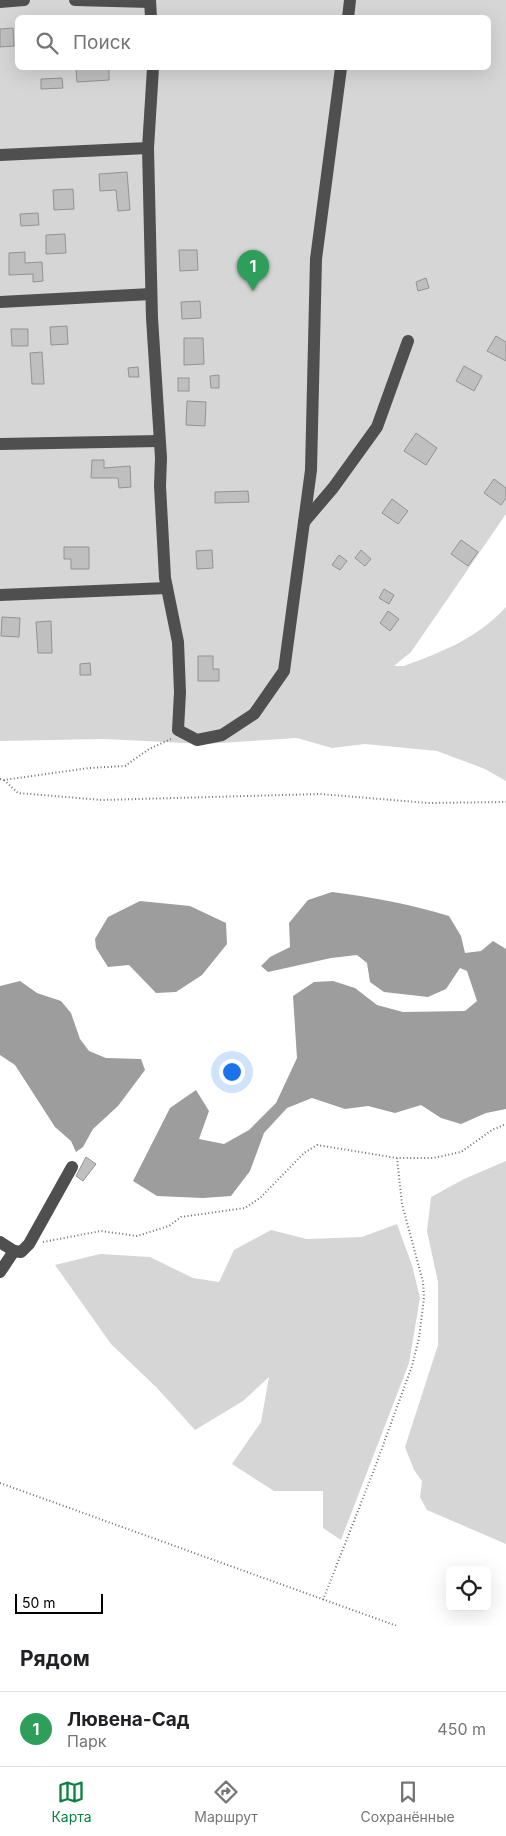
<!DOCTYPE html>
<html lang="ru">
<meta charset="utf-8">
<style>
:root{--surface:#fff;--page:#f6f6f6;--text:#202124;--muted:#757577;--line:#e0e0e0;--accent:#0b8043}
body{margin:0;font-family:Inter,sans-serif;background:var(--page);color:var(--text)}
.controls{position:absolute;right:15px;bottom:15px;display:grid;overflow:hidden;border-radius:8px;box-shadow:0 5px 20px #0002}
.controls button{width:45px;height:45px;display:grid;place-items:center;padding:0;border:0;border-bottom:1px solid var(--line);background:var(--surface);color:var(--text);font:25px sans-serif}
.scale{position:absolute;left:15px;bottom:12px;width:88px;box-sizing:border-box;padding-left:5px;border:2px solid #000;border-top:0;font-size:14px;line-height:18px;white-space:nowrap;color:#000;-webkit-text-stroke:4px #fff;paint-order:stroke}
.you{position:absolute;left:231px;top:1071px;width:18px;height:18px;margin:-12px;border:4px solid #fff;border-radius:50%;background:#1a73e8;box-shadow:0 0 0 8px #1a73e833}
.badge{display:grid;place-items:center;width:32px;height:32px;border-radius:50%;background:var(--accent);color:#fff;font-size:16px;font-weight:700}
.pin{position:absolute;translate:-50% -41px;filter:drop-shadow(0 1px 2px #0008)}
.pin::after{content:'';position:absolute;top:26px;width:18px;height:15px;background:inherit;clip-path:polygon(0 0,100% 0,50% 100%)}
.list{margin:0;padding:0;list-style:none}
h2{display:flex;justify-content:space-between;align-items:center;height:65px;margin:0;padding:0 20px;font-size:21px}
h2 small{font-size:16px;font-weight:400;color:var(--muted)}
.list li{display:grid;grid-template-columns:32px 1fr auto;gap:15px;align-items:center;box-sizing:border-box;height:75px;padding:0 20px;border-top:1px solid var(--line)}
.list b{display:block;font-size:19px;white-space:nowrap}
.list p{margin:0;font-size:16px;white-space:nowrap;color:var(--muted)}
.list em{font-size:16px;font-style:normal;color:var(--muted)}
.icon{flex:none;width:28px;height:28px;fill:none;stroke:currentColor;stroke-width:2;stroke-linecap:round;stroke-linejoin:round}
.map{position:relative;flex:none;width:506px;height:1626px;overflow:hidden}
.search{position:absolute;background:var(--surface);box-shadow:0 5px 20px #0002;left:15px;right:15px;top:15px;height:55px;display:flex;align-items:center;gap:12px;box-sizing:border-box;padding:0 18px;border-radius:8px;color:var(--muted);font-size:19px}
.sheet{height:140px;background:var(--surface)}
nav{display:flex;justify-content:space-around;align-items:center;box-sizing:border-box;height:70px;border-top:1px solid var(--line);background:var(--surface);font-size:14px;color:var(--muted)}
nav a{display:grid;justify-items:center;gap:2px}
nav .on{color:var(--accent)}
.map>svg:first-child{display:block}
</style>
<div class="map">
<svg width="506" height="1626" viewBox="0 0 506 1626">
<rect width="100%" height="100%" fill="#fff"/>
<g fill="#d6d6d6" fill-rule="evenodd">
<path d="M0,0H506V514L411,652L394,666H404C442,652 478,638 506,607V781L485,769L437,751L365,744L332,748L297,738L205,744L104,739L0,741ZM18,18H488V68H18Z"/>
<path d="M506,1161V1544L427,1510L420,1497L422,1481L414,1470L405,1447L438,1345V1282L427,1231L431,1197L464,1179Z"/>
<path d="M397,1224L412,1265L420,1298L409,1363L341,1540L323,1528V1491H274L232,1464L261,1422L269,1377L243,1401L195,1430L157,1388L111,1344L55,1265L100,1254L150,1257L193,1278L219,1282L234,1250L271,1230L307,1239L362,1237Z"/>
</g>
<g fill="#9d9d9d">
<path d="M332,892C372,897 410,904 449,916L461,936L465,953L481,951L493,941L506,949V1109L486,1113L461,1124L441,1118L421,1105L395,1113L368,1106L345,1109L312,1098L287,1108L264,1133L250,1171L231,1196L203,1198L157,1196L133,1181L170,1108L196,1090L209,1111L199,1139L224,1144L249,1130L276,1103L297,1058L293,996L314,982L333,981L355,988L377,1005L403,1012L465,1011L477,1001L467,971L460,968L446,989L428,997L384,992L370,982L367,963L357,955L331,958L268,972L261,966L270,957L290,947L289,923L308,900Z"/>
<path d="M140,901L190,906L226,923L227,944L202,975L176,992L156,993L129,965L108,967L96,948L95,939L108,917Z"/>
<path d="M20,981L37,993L61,1001L71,1013L80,1039L89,1051L106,1058L141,1059L145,1070L118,1106L93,1129L83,1147L76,1152L71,1141L55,1127L15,1065L0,1055V986Z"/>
</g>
<g fill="#bfbfbf" stroke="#939393">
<path d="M13,28L14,46L0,47V29Z"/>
<path d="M76,68H109V80L77,82Z"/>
<path d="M62,78L63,88L41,89V79Z"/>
<path d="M127,172L130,210L118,211L116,190L100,191L99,174Z"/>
<path d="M73,189L74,209L54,210L53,190Z"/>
<path d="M38,213L39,225L21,226L20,214Z"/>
<path d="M65,234L66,253L46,254V235Z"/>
<path d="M179,250H197L198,270L180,271Z"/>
<path d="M25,252V263L42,262L43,281L33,282V274L9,275V253Z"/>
<path d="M426,278L429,288L418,291L416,282Z"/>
<path d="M200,301L201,318L182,319L181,302Z"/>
<path d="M67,326L68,344L51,345L50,327Z"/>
<path d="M11,329H28V346H12Z"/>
<path d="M496,336L506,342V361L487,351Z"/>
<path d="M184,338H203L204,364L184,365Z"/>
<path d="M42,352L44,384H32L30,353Z"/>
<path d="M464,366L482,376L474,391L456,381Z"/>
<path d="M138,367L139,377H129L128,368Z"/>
<path d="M219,375V388H211L210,376Z"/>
<rect x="178" y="378" width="11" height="13"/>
<path d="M187,401L206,402L205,426L186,425Z"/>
<path d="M416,433L437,448L426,465L404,451Z"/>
<path d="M92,460H104V468L130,466L131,487L119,488L118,478H91Z"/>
<path d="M494,479L506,488V498L501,505L484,493Z"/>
<path d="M248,491L249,502L215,503V492Z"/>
<path d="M392,499L408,511L398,524L382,513Z"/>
<path d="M461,540L478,552L468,566L451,554Z"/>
<path d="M64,547H89V569H71V559H64Z"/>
<path d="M212,550L213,568L197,569L196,551Z"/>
<path d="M361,550L371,559L365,566L355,558Z"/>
<path d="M339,555L347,561L340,570L332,565Z"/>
<path d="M384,589L394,595L389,604L379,598Z"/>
<path d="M388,611L399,619L390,631L380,623Z"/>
<path d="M2,617L20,618L19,637L1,636Z"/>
<path d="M51,621L52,653H38L36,622Z"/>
<path d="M198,656H213V669H219V681H198Z"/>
<path d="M90,663L91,675H80V664Z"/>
<path d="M86,1157L96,1164L83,1181L76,1176Z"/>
</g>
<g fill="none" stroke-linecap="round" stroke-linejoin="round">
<g stroke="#717171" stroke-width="2" stroke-dasharray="1 2.5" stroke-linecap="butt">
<path d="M0,779L4,780L89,768L125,766L149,749L171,739"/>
<path d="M4,780L18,793L102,800L320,794L428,803L506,802"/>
<path d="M43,1242L101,1231L137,1236L169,1226L181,1217L245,1208L260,1198L304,1153L317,1145L397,1158H433L461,1152L492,1130L506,1124"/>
<path d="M0,1483L397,1626"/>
<path d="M323,1600L374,1470L412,1366L419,1338L424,1298L423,1282L402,1204L397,1158"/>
</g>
<g stroke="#4f4f4f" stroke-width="12">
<path d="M75,0L150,2"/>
<path d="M150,0L151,18"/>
<path d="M0,2L24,0"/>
<path d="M348,18L350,0"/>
<path d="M153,68L148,148L152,318L161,458L160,486L165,578L178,642L180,692L178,730L197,740L222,735L254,714L284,671L311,470L316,259L341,68"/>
<path d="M0,155L148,148"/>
<path d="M0,302L151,294"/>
<path d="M0,444L159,441"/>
<path d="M304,522L333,488L377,427L408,341"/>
<path d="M0,595L167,588"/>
<path d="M0,1242L14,1251L21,1252L29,1244L72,1167"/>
<path d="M0,1272L14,1251"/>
</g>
</g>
</svg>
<div class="controls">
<button><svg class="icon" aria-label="locate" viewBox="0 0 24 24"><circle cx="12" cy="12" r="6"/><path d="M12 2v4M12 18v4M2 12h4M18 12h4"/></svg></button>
</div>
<div class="scale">50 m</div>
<div class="you"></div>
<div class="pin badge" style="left:253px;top:291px;background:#2e9e5b">1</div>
<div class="search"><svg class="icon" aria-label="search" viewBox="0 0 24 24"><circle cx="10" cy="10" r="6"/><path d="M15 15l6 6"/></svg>Поиск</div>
</div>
<section class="sheet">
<h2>Рядом<small></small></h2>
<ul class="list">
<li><span class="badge" style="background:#2e9e5b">1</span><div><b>Лювена-Сад</b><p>Парк</p></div><em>450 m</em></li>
</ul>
</section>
<nav>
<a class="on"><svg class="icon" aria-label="map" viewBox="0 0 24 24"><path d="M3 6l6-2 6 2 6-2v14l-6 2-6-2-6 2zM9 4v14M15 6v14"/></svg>Карта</a>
<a><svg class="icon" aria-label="directions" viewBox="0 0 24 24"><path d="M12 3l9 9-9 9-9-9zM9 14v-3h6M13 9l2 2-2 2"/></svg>Маршрут</a>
<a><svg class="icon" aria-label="saved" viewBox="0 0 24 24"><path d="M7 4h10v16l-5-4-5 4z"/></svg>Сохранённые</a>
</nav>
